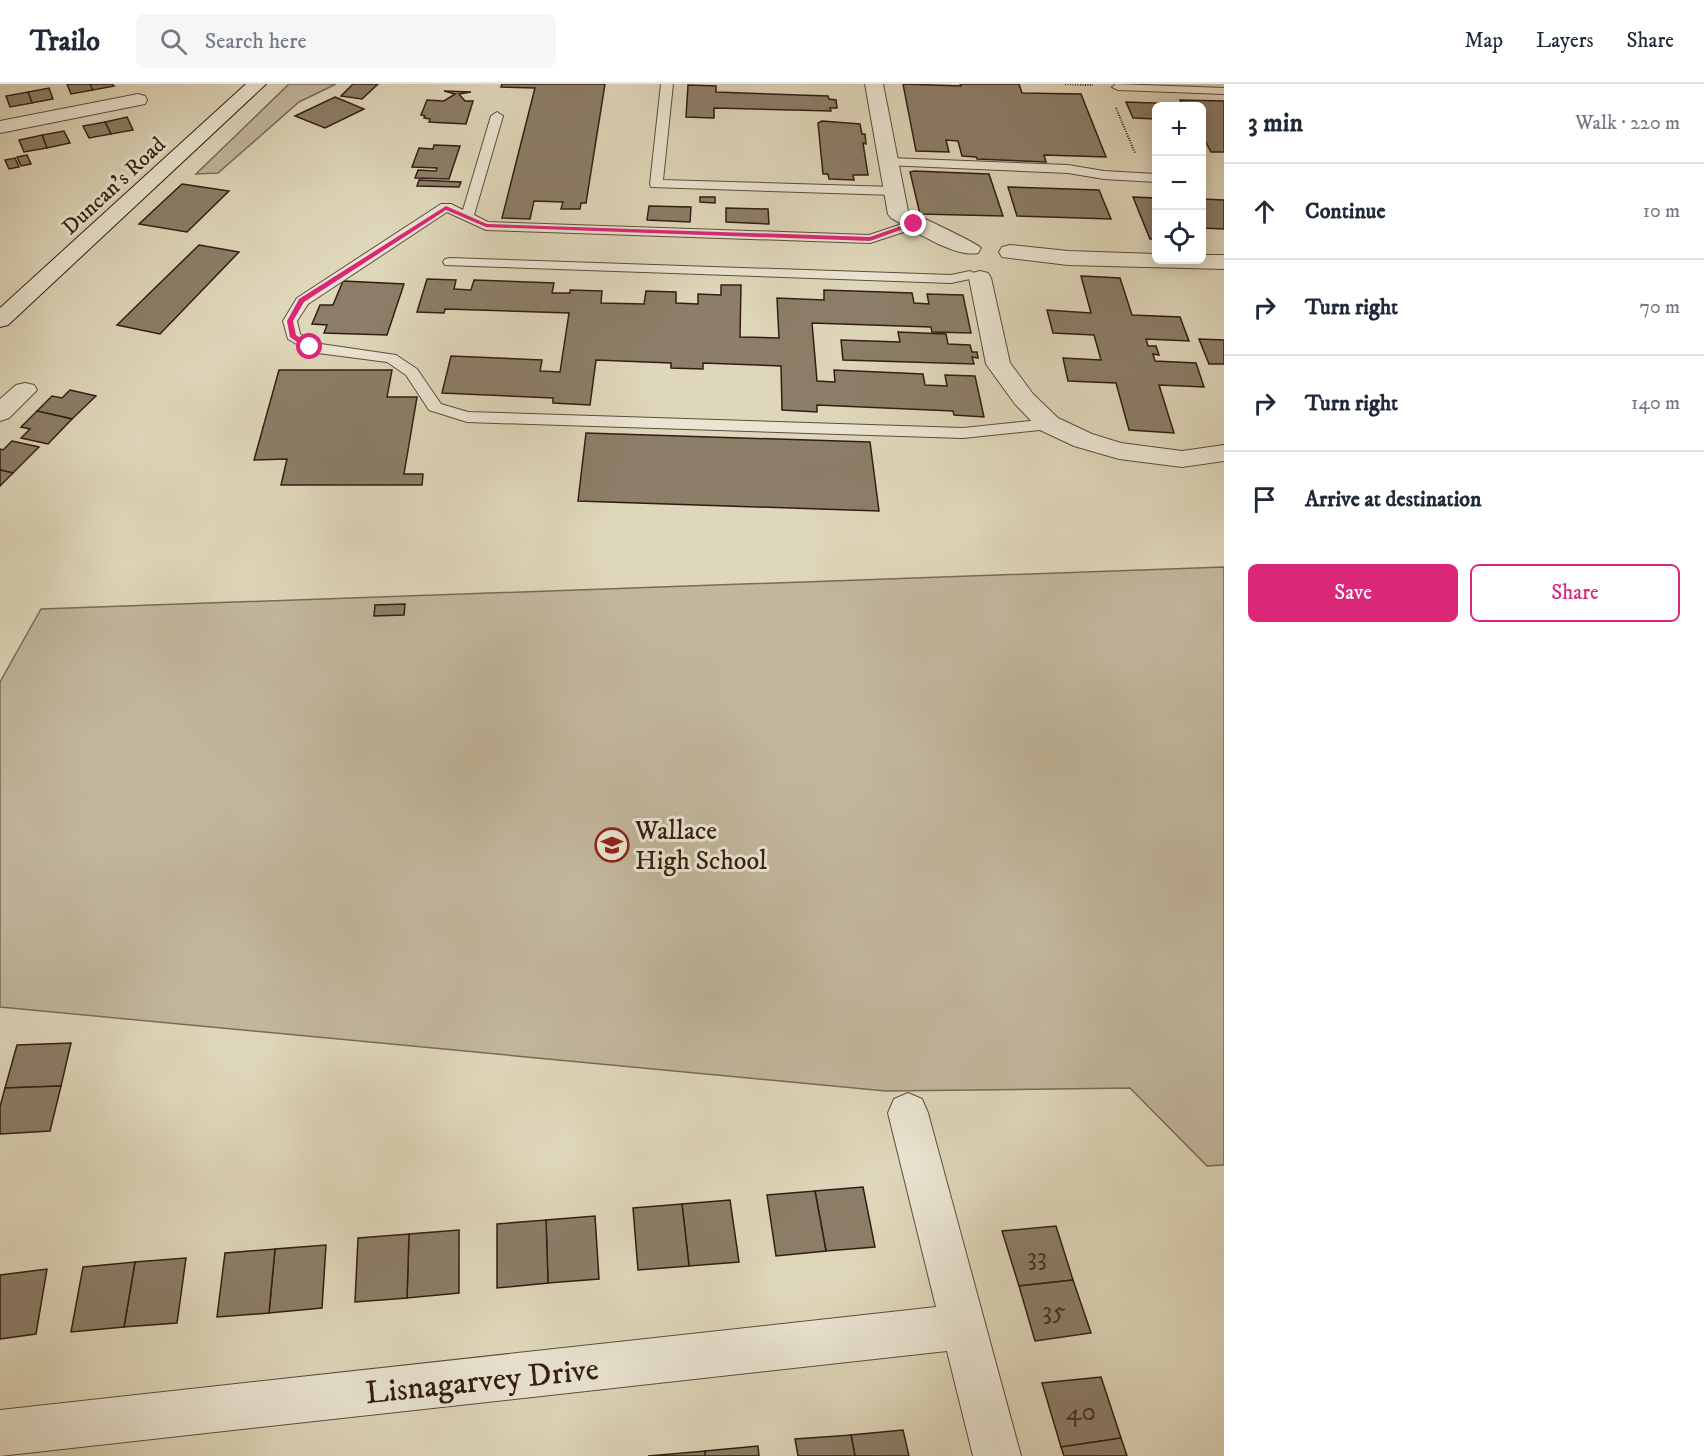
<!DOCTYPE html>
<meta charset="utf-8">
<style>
:root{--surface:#fff;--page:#f6f6f7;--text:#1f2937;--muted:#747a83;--line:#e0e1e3;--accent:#db2777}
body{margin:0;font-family:"IM FELL DW Pica",serif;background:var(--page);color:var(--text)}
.controls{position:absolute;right:18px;top:18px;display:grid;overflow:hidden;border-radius:9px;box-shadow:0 3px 15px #0003}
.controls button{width:54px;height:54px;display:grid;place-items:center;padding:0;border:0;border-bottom:2px solid var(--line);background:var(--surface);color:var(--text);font:30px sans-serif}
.stop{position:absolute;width:18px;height:18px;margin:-14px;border:4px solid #db2777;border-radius:50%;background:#fff}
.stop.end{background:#db2777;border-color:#fff;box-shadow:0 2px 6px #0008}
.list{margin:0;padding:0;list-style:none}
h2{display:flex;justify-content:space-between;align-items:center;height:78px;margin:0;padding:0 24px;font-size:26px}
h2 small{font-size:20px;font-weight:400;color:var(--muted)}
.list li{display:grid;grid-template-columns:39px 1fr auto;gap:18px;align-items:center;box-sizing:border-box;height:96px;padding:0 24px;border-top:2px solid var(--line)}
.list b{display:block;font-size:22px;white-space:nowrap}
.list em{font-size:20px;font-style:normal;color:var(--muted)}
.actions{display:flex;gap:12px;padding:18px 24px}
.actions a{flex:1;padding:14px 0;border:2px solid var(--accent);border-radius:9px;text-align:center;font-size:21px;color:var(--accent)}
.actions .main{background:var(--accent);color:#fff}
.icon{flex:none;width:33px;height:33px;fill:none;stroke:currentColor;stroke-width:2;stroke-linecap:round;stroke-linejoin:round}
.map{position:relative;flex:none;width:1224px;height:1372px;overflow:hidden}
header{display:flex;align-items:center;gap:36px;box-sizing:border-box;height:84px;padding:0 30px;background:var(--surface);border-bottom:2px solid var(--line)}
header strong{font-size:28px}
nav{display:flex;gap:33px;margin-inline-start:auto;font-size:21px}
.search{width:420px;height:54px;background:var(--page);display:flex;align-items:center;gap:15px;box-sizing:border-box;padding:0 21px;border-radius:9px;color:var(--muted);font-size:22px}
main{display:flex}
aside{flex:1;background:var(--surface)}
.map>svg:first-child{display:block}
</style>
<header>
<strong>Trailo</strong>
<div class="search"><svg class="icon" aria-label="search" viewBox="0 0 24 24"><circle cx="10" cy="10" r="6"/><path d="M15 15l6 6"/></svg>Search here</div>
<nav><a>Map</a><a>Layers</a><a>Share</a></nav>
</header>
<main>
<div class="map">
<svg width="1224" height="1372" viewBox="0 0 1224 1372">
<rect width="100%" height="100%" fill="#dfd7ba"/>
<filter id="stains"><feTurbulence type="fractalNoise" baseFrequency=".00333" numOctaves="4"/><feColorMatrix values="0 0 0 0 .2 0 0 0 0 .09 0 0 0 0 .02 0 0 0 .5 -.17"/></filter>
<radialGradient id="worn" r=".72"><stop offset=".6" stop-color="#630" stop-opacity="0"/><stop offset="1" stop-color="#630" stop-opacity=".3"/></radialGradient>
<g fill="#c2b79d" stroke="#7a6a58" stroke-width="1.5">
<path d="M289,0H336L299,18L218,89L196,90Z"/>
<path d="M1224,483V1081L1207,1082L1130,1004L886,1007L0,923V598L41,525Z"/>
</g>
<g fill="#8c7e69" stroke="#331d12" stroke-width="1.5">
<path d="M67,0H90L93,6L71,10Z"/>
<path d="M90,0H112L114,2L93,6Z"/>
<path d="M353,0H378L362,15L341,12Z"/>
<path d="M502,0H605L586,119H581L580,125H561L563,118L534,117L530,135L502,134L535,4L501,3Z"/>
<path d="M903,0L961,2L960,0H1019L1022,9L1081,10L1106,73L1044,71L1046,78L977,75L976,73L962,72L958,57L946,56L949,68L916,67Z"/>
<path d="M688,1L716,2V8L828,12L829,15L836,16L837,24H830L831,27L714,24V34L686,33Z"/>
<path d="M49,4L53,15L32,19L28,8Z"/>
<path d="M444,7L471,8L459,10L465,17H473L466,40L429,38L430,35L424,34L425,32L421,31L427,16L444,17L455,10Z"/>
<path d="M28,8L32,19L10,23L6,12Z"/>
<path d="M335,13L364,25L325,44L295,32Z"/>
<path d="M1180,16L1224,17V68H1211L1202,51V22H1156V35L1133,34L1126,18L1182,20Z"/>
<path d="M127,33L133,46L111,50L105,38Z"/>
<path d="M822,37L860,40L862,50H865L866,60L863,59L868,91H853L854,96L829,95L828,90H823L818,39Z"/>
<path d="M105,38L111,50L89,54L83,42Z"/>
<path d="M64,47L70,59L47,64L42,51Z"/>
<path d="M42,51L47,64L24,68L19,56Z"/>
<path d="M434,61L460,62L449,95L415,94L418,86L436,87L437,84L412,83L419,64L433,65Z"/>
<path d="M27,71L31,80L21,82L17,73Z"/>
<path d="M15,74L19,83L9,85L5,76Z"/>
<path d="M914,87L989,90L1003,132L920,130L910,88Z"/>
<path d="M419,96L461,98L459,103L417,102Z"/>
<path d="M182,100L229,107L187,148L139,140Z"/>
<path d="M1008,103L1099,106L1111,135L1017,132Z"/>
<path d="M700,113H715V119L700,118Z"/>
<path d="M1133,113L1156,114V155H1150Z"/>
<path d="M1202,115L1224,116V145L1202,144Z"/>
<path d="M649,122L691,123L690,138L647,136Z"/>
<path d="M726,124L768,125L769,140L726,138Z"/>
<path d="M199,161L239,168L160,250L117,241Z"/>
<path d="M1081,192L1120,194L1132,231L1180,233L1189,257L1146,255L1148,262H1156L1159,271L1153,270L1155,277L1196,279L1204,303L1159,301L1174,349L1129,346L1116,299L1068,297L1063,274L1101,276L1094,251L1053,249L1047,226L1091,229Z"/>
<path d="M427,195L456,196L454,205L471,206L474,196L554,199L552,209H570V206L602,207L601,219L644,220L646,207L676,208V219L698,220V210L721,211V201H741L740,253L779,254L777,214L824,216V206L912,209L914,219L929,220L927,210L963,211L971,249L932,248L931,243L812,239L817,297L835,298L834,286L923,290L925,301L947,302L945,291L975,292L984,333L954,331L953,327L817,321V328L782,326L781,282L703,279V285L671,284V279L596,276L590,321L553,319V314L442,309L451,272L542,276L540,287L560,288L569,229L445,225L444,229L417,228Z"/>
<path d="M343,197L404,200L387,251L324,249L327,241L312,240L320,221H333Z"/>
<path d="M898,248L946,250L948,260L970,261L972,268H977L978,274L972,273L974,280L843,276L841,256L900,258Z"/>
<path d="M1199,255L1224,256V280H1209Z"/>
<path d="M279,286H392L387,313H417L404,390H423L422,401H281L287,375L254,376Z"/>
<path d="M70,306L96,312L72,335L37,327L52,312L62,314Z"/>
<path d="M37,327L72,335L48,360L21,354L30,345L21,343Z"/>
<path d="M586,349L870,358L879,427L578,417Z"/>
<path d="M12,357L39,363L13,389L0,386V365L3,366Z"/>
<path d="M0,386L13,389L0,402Z"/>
<path d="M405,520L404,531L374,532L375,521Z"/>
<path d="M71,959L61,1002L5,1004L17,961Z"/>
<path d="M61,1002L50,1047L0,1050V1023L5,1004Z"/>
<path d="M863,1103L875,1163L826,1167L815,1107Z"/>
<path d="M815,1107L826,1167L776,1172L767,1111Z"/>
<path d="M730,1116L739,1178L689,1182L682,1120Z"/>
<path d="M682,1120L689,1182L638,1186L633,1124Z"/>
<path d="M595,1132L599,1195L548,1199L546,1136Z"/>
<path d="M546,1136L548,1199L497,1204V1140Z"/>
<path d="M1056,1142L1073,1196L1019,1202L1002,1147Z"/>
<path d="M459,1146V1209L407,1214L409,1150Z"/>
<path d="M409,1150L407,1214L355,1218L358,1154Z"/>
<path d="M326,1161L322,1224L269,1229L275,1165Z"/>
<path d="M275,1165L269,1229L217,1233L225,1169Z"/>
<path d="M186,1174L177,1239L124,1243L135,1178Z"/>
<path d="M135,1178L124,1243L71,1248L83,1183Z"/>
<path d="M47,1185L36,1250L0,1255V1191Z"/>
<path d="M1073,1196L1091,1249L1035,1257L1019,1202Z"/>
<path d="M1101,1293L1121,1354L1061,1363L1042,1299Z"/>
<path d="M903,1346L909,1372H855L851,1351Z"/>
<path d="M851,1351L855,1372H798L795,1355Z"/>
<path d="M1121,1354L1127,1372H1064L1061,1363Z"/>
<path d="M758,1362L759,1372H705V1367Z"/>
<path d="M705,1367V1372H648Z"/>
</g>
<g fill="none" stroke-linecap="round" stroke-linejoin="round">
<g stroke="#5e4c3c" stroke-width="2">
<g id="lane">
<path d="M661,0H673L663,96L894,103L900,107L894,111L651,103L650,100Z"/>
<path d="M1116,0L1224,4V10L1118,6L1112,3Z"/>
<path d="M497,28L503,32L474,131L488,138L869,151L914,136L921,140L919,143L870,159L486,146L447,128L308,220L297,237L300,250L314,259L396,271L417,285L441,320L468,328L963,344L1049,335L1057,340L1049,345L963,354L467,338L429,326L406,291L387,278L310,268L288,255L283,237L297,214L441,120H451L463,126L491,32Z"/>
<path d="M889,74L1068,81L1104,87L1156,90V98L1104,95L1068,89L885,81L883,78L885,75Z"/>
<path d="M450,174L951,191L970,187L977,191L975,194L951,199L445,181L443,178L445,175Z"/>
</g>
</g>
<g stroke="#5e4c3c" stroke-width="2">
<g id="street">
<path d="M865,0H883L908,127C919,132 977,159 981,164L978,169C954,174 912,145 891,134L888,130Z"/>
<path d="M138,10L145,12L147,16L145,20L0,49V37Z"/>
<path d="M1010,161L1068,167L1156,170V176H1202V171H1224V185L1068,181L1002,173L999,168L1002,163Z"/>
<path d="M980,187L988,189L991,194L1010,279L1033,310L1058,334L1092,350L1121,359L1182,367L1224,361V377L1182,383L1119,375L1074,362L1040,346L1015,320L986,280L969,194L972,189Z"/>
<path d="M25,299L34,301L37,306L9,334L0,337V315L16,301Z"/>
<path d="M908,1009L922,1015L928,1029L1021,1372H973L947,1267L0,1372V1326L936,1223L888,1029L894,1015Z"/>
</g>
</g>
<g stroke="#331d12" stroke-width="2">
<path id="secondary" d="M246,0H266L8,241L0,243V224Z"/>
</g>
<g stroke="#331d12" stroke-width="2" stroke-dasharray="1 1.5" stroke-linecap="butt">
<path d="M1065,0L1085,1"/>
<path d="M1085,1H1093"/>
<path d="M1116,24L1135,69"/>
</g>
<use href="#lane" fill="#eae5d2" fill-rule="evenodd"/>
<use href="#street" fill="#eae5d2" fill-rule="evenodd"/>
<use href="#secondary" fill="#eae5d2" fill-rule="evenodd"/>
</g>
<path fill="#db2777" d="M446,122L487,140L870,153L912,138L917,140L870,157L486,143L446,126L304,218L293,237L296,251L312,262V265H307L290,253L287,237L299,215Z"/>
<defs>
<g id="school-ring" transform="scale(1.725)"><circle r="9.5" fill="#eae5d2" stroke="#8f2418" stroke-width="1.5"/><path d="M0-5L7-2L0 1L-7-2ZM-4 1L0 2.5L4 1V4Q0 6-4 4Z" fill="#8f2418"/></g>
</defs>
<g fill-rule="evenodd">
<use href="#school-ring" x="612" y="761"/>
</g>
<g text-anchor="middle" stroke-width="6" stroke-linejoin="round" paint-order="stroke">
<g font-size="22" fill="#331d12" stroke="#eae5d2">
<text transform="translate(113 101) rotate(-43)" y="8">Duncan's Road</text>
</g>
<g font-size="26" fill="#331d12" stroke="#eae5d2" text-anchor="start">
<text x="635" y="755">Wallace<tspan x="635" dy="30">High School</tspan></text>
</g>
<g font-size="27" fill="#493528">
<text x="1037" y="1181">33</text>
<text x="1054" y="1235">35</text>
<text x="1081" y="1336">40</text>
</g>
<g font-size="32" fill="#331d12" stroke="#eae5d2">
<text transform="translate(482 1296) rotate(-6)" y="11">Lisnagarvey Drive</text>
</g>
</g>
<rect width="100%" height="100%" filter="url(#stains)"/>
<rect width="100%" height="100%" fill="url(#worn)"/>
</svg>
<div class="controls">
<button>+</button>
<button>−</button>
<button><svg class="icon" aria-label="locate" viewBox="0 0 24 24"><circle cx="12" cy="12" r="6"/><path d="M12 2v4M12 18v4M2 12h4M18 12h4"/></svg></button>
</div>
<div class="stop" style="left:310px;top:263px"></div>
<div class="stop end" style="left:914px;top:140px"></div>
</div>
<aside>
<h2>3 min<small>Walk · 220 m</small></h2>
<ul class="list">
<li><svg class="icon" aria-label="ahead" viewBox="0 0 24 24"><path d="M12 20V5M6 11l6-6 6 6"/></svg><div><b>Continue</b></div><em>10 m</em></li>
<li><svg class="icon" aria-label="right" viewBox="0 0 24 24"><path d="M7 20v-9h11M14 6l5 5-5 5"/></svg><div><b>Turn right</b></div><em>70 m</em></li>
<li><svg class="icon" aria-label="right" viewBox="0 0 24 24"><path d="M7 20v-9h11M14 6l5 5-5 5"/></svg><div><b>Turn right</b></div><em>140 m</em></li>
<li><svg class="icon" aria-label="arrive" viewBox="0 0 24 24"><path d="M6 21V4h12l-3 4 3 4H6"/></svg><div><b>Arrive at destination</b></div></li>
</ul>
<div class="actions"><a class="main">Save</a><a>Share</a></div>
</aside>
</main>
